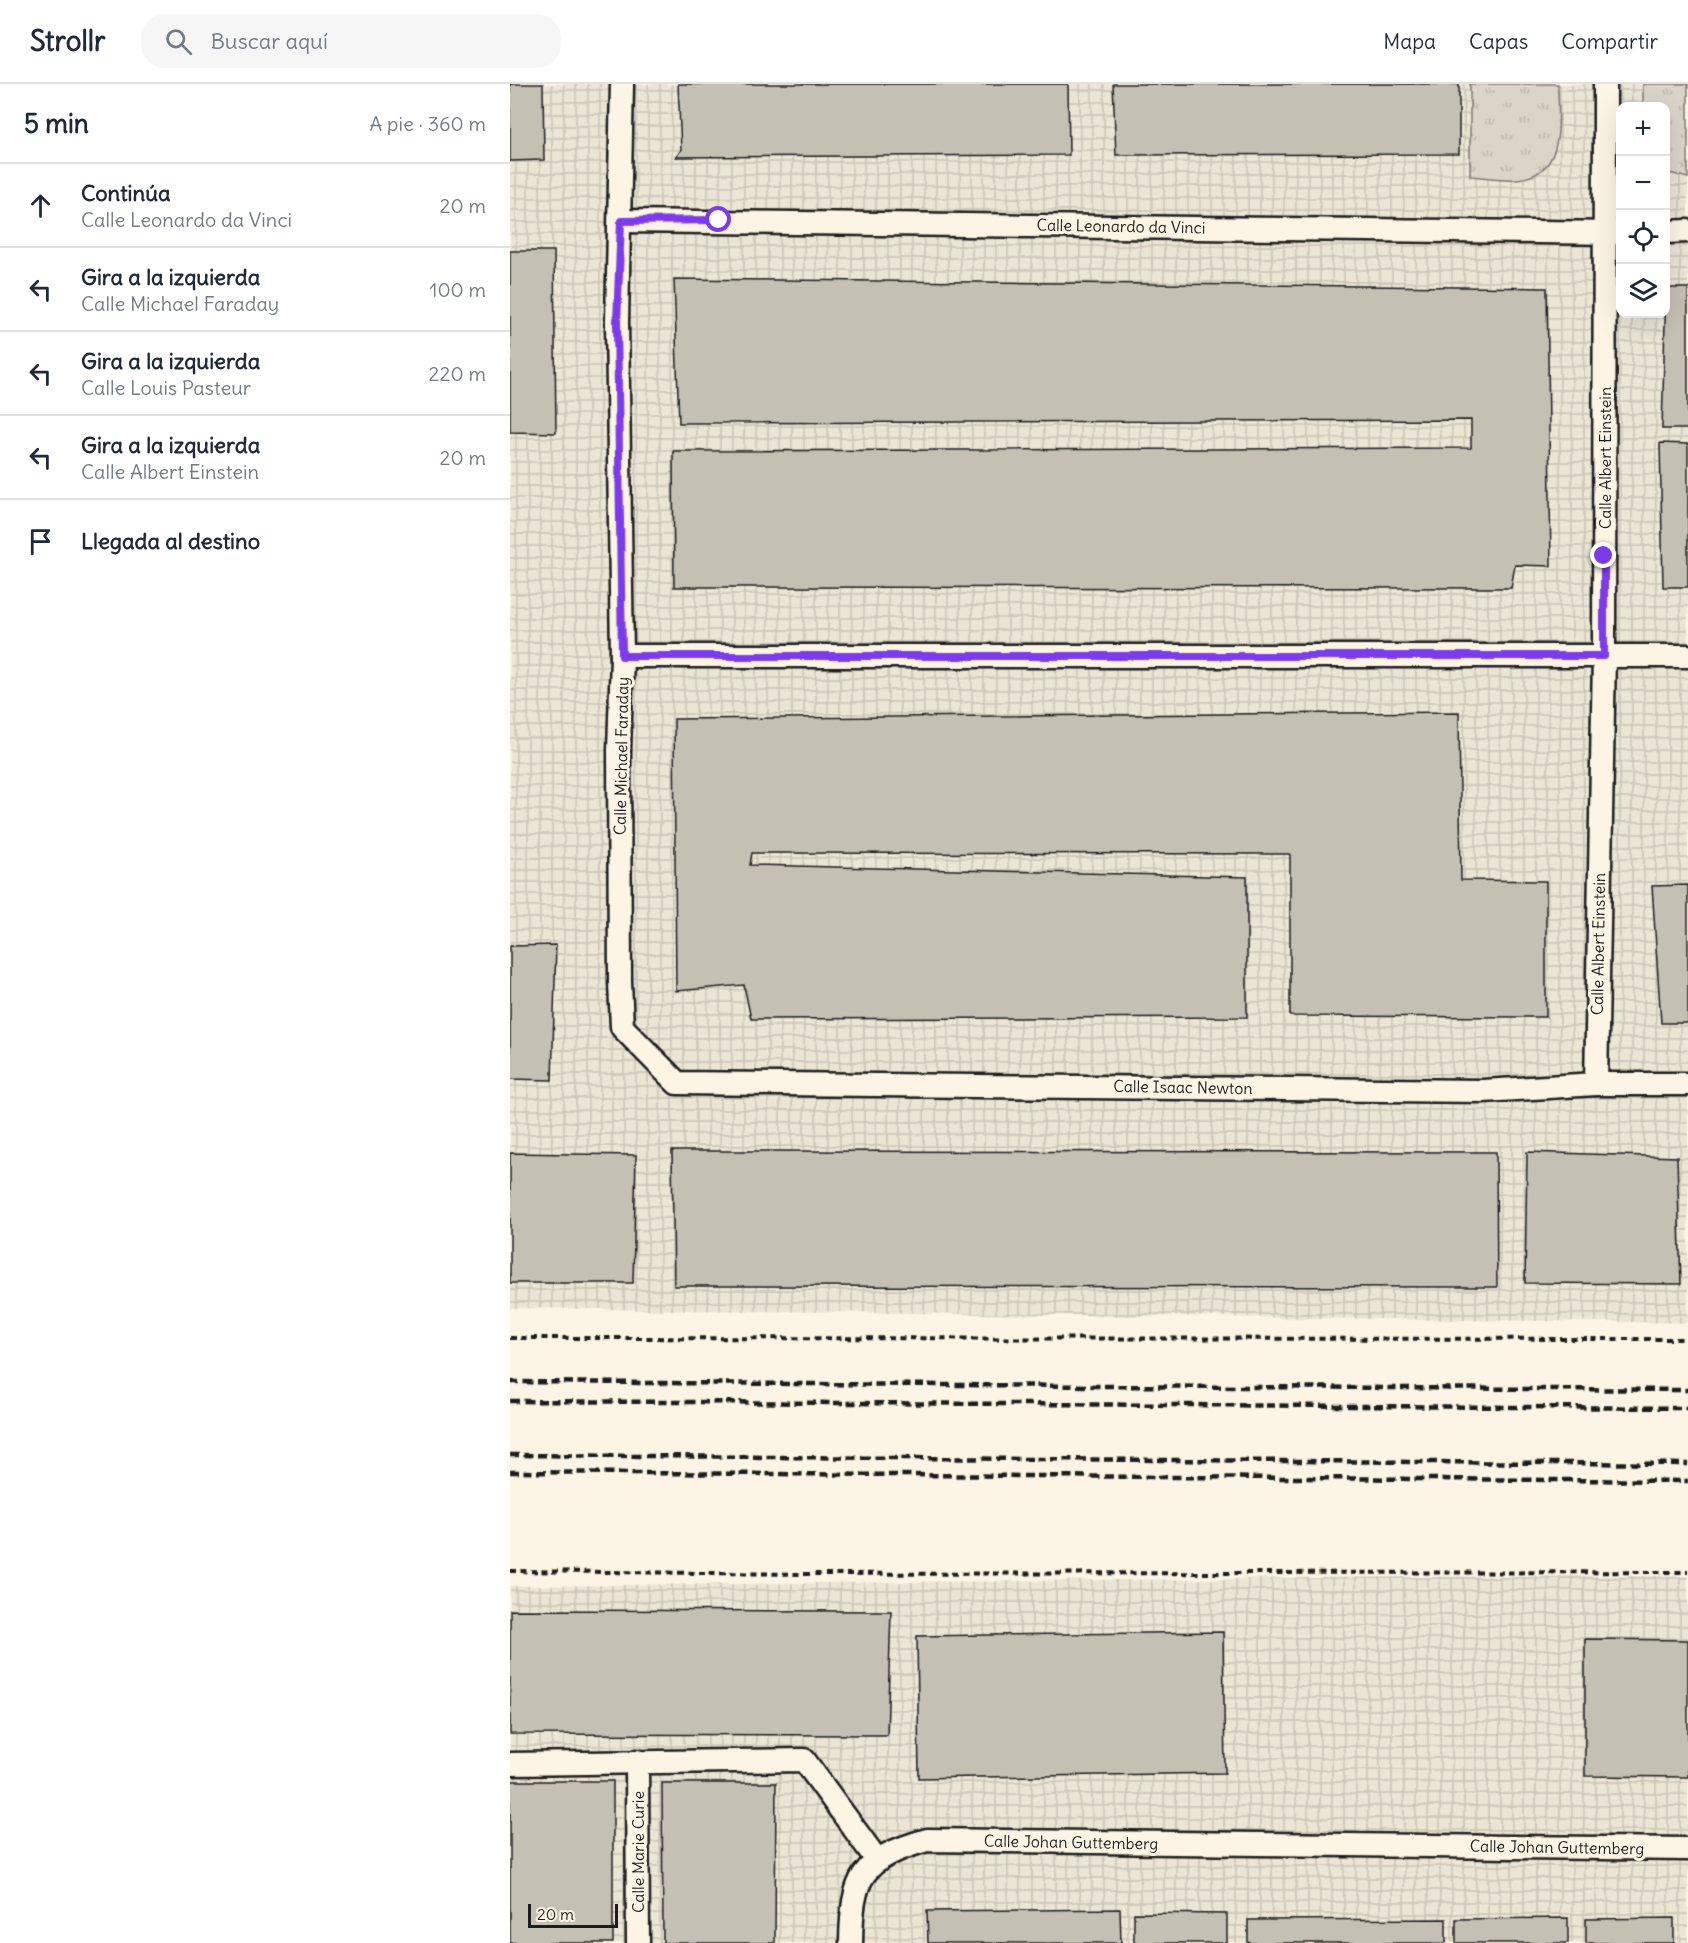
<!DOCTYPE html>
<html lang="es">
<meta charset="utf-8">
<style>
:root{--surface:#fff;--page:#f6f6f7;--text:#1f2937;--muted:#747a83;--line:#e0e1e3}
body{margin:0;font-family:Delius,sans-serif;background:var(--page);color:var(--text)}
.controls{position:absolute;right:18px;top:18px;display:grid;overflow:hidden;border-radius:12px;box-shadow:0 6px 24px #0002}
.controls button{width:54px;height:54px;display:grid;place-items:center;padding:0;border:0;border-bottom:2px solid var(--line);background:var(--surface);color:var(--text);font:30px sans-serif}
.scale{position:absolute;left:18px;bottom:15px;width:90px;box-sizing:border-box;padding-left:6px;border:3px solid #1c1c1c;border-top:0;font-size:16px;line-height:21px;white-space:nowrap;color:#1c1c1c;-webkit-text-stroke:4px #fcf5e5;paint-order:stroke}
.stop{position:absolute;width:18px;height:18px;margin:-14px;border:4px solid #7c3aed;border-radius:50%;background:#fff}
.stop.end{background:#7c3aed;border-color:#fff;box-shadow:0 2px 6px #0008}
.list{margin:0;padding:0;list-style:none}
h2{display:flex;justify-content:space-between;align-items:center;height:78px;margin:0;padding:0 24px;font-size:26px}
h2 small{font-size:20px;font-weight:400;color:var(--muted)}
.list li{display:grid;grid-template-columns:39px 1fr auto;gap:18px;align-items:center;box-sizing:border-box;height:84px;padding:0 24px;border-top:2px solid var(--line)}
.list b{display:block;font-size:22px;white-space:nowrap}
.list p{margin:0;font-size:20px;white-space:nowrap;color:var(--muted)}
.list em{font-size:20px;font-style:normal;color:var(--muted)}
.icon{flex:none;width:33px;height:33px;fill:none;stroke:currentColor;stroke-width:2;stroke-linecap:round;stroke-linejoin:round}
.map{position:relative;flex:none;width:1178px;height:1859px;overflow:hidden}
header{display:flex;align-items:center;gap:36px;box-sizing:border-box;height:84px;padding:0 30px;background:var(--surface);border-bottom:2px solid var(--line)}
header strong{font-size:28px}
nav{display:flex;gap:33px;margin-inline-start:auto;font-size:21px}
.search{width:420px;height:54px;background:var(--page);display:flex;align-items:center;gap:15px;box-sizing:border-box;padding:0 21px;border-radius:24px;color:var(--muted);font-size:22px}
main{display:flex}
aside{flex:1;background:var(--surface)}
.map>svg:first-child{display:block}
</style>
<header>
<strong>Strollr</strong>
<div class="search"><svg class="icon" aria-label="search" viewBox="0 0 24 24"><circle cx="10" cy="10" r="6"/><path d="M15 15l6 6"/></svg>Buscar aquí</div>
<nav><a>Mapa</a><a>Capas</a><a>Compartir</a></nav>
</header>
<main>
<aside>
<h2>5 min<small>A pie · 360 m</small></h2>
<ul class="list">
<li><svg class="icon" aria-label="ahead" viewBox="0 0 24 24"><path d="M12 20V5M6 11l6-6 6 6"/></svg><div><b>Continúa</b><p>Calle Leonardo da Vinci</p></div><em>20 m</em></li>
<li><svg class="icon" aria-label="left" viewBox="0 0 24 24"><path d="M17 20v-9H6M10 6l-5 5 5 5"/></svg><div><b>Gira a la izquierda</b><p>Calle Michael Faraday</p></div><em>100 m</em></li>
<li><svg class="icon" aria-label="left" viewBox="0 0 24 24"><path d="M17 20v-9H6M10 6l-5 5 5 5"/></svg><div><b>Gira a la izquierda</b><p>Calle Louis Pasteur</p></div><em>220 m</em></li>
<li><svg class="icon" aria-label="left" viewBox="0 0 24 24"><path d="M17 20v-9H6M10 6l-5 5 5 5"/></svg><div><b>Gira a la izquierda</b><p>Calle Albert Einstein</p></div><em>20 m</em></li>
<li><svg class="icon" aria-label="arrive" viewBox="0 0 24 24"><path d="M6 21V4h12l-3 4 3 4H6"/></svg><div><b>Llegada al destino</b></div></li>
</ul>
</aside>
<div class="map">
<svg width="1178" height="1859" viewBox="0 0 1178 1859">
<defs>
<pattern id="industrial-grid" width="8" height="8" patternUnits="userSpaceOnUse" patternTransform="scale(1.5)"><rect width="8" height="8" fill="#ebe5d6"/><path d="M0 4h8M4 0v8" fill="none" stroke="#c9c4b7"/></pattern>
<pattern id="grass-tufts" width="24" height="20" patternUnits="userSpaceOnUse" patternTransform="scale(1.5)"><rect width="24" height="20" fill="#dbd5c8"/><path d="M3 7l-1-3M5 7V3M7 7l1-3M15 17l-1-3M17 17v-4M19 17l1-3" fill="none" stroke="#bbb6ab"/></pattern>
</defs>
<rect width="100%" height="100%" fill="#fcf5e5"/>
<filter id="ink" filterUnits="userSpaceOnUse"><feTurbulence type="fractalNoise" baseFrequency=".0167" numOctaves="2"/><feDisplacementMap in="SourceGraphic" scale="12" xChannelSelector="R" yChannelSelector="G"/><feConvolveMatrix kernelMatrix="1 2 1 2 8 2 1 2 1" color-interpolation-filters="sRGB"/></filter>
<g filter="url(#ink)">
<g fill="url(#industrial-grid)" fill-rule="evenodd">
<path d="M0,0H1178V1239L0,1224ZM1110,22H1156V230H1110Z"/>
<path d="M1012,1492H1178V1859H0V1502Z"/>
</g>
<g fill="url(#grass-tufts)" stroke="#7c7872" stroke-width="1.5">
<path d="M960,0H1048C1048,36 1057,91 1007,95C992,96 976,93 960,92Z"/>
<path d="M1133,0H1178V94L1156,88V22H1133Z"/>
</g>
<g fill="#c4c0b3" stroke="#1c1c1c" stroke-width="1.5">
<path d="M0,0H33L34,76L0,77Z"/>
<path d="M168,0H558L559,71L166,73L171,66Z"/>
<path d="M603,0H949V70L606,71Z"/>
<path d="M0,167H44L46,349L0,348Z"/>
<path d="M164,195L1037,204L1041,482L1005,481L1001,504L164,503L163,367L961,364V336L169,339Z"/>
<path d="M1156,204H1178V345H1152Z"/>
<path d="M1150,359L1178,360V503H1153Z"/>
<path d="M949,628L951,796L1036,797V933L780,932V770L242,769L240,781L737,793V933L241,935L234,901L166,907L164,635Z"/>
<path d="M1178,801V939H1151L1142,802Z"/>
<path d="M46,861L42,996L0,995V862Z"/>
<path d="M162,1067L986,1068L987,1203L164,1202Z"/>
<path d="M1017,1068L1167,1073L1171,1200L1015,1199Z"/>
<path d="M0,1069L126,1071L123,1199H0Z"/>
<path d="M0,1526L381,1527L377,1651L0,1650Z"/>
<path d="M713,1548L715,1689L409,1694L407,1552Z"/>
<path d="M1075,1555L1178,1556V1693L1075,1692Z"/>
<rect x="0" y="1697" width="103" height="162"/>
<path d="M152,1699H266L265,1859H153Z"/>
<path d="M610,1825L611,1859H418L417,1827Z"/>
<path d="M624,1829L717,1830V1859H624Z"/>
<path d="M1058,1834V1859H946V1835Z"/>
<path d="M1164,1834V1859H1076V1835Z"/>
<path d="M936,1835V1859H738V1836Z"/>
</g>
<g fill="none" stroke-linecap="round" stroke-linejoin="round">
<g stroke="#1c1c1c" stroke-width="27">
<g id="minor">
<path d="M112,0L107,238L112,572L109,666L110,898L112,943L167,999L973,1007L1086,1000H1178"/>
<path d="M111,137L1110,149"/>
<path d="M1156,148L1178,147"/>
<path d="M112,572H1178"/>
<path d="M1086,1000L1094,572L1095,0"/>
<path d="M127,1677L128,1859"/>
<path d="M0,1680L294,1676L367,1776"/>
<path d="M341,1859C342,1792 351,1775 417,1756L1178,1765"/>
</g>
</g>
<g stroke="#1c1c1c" stroke-width="4" stroke-dasharray="6 4.5" stroke-linecap="butt">
<path d="M0,1254L1178,1255"/>
<path d="M0,1487L295,1490L1178,1488"/>
</g>
<use href="#minor" stroke="#fcf5e5" stroke-width="22"/>
<g stroke="#1c1c1c" stroke-width="4.5" stroke-dasharray="9 4.5" stroke-linecap="butt">
<path d="M0,1298L1178,1306"/>
<path d="M0,1317L1178,1324"/>
<path d="M0,1371L1178,1380"/>
<path d="M0,1388L1178,1397"/>
</g>
</g>
</g>
<g fill="none" stroke-linecap="round" stroke-linejoin="round" filter="url(#ink)">
<path stroke="#7c3aed" stroke-width="8" d="M209,136L111,137L107,238L112,572H1094V472"/>
</g>
<g text-anchor="middle" stroke-width="6" stroke-linejoin="round" paint-order="stroke">
<g font-size="16" fill="#1c1c1c" stroke="#fcf5e5">
<text transform="translate(611 142) rotate(1)" y="6">Calle Leonardo da Vinci</text>
<text transform="translate(1095 374) rotate(-90)" y="6">Calle Albert Einstein</text>
<text transform="translate(111 672) rotate(-89)" y="6">Calle Michael Faraday</text>
<text transform="translate(1088 860) rotate(-89)" y="6">Calle Albert Einstein</text>
<text transform="translate(673 1003) rotate(1)" y="6">Calle Isaac Newton</text>
<text transform="translate(561 1758) rotate(1)" y="6">Calle Johan Guttemberg</text>
<text transform="translate(1047 1763) rotate(1)" y="6">Calle Johan Guttemberg</text>
<text transform="translate(128 1768) rotate(-90)" y="6">Calle Marie Curie</text>
</g>
</g>
</svg>
<div class="controls">
<button>+</button>
<button>−</button>
<button><svg class="icon" aria-label="locate" viewBox="0 0 24 24"><circle cx="12" cy="12" r="6"/><path d="M12 2v4M12 18v4M2 12h4M18 12h4"/></svg></button>
<button><svg class="icon" aria-label="layers" viewBox="0 0 24 24"><path d="M12 4l9 5-9 5-9-5zM3 14l9 5 9-5"/></svg></button>
</div>
<div class="scale">20 m</div>
<div class="stop" style="left:209px;top:136px"></div>
<div class="stop end" style="left:1094px;top:472px"></div>
</div>
</main>
